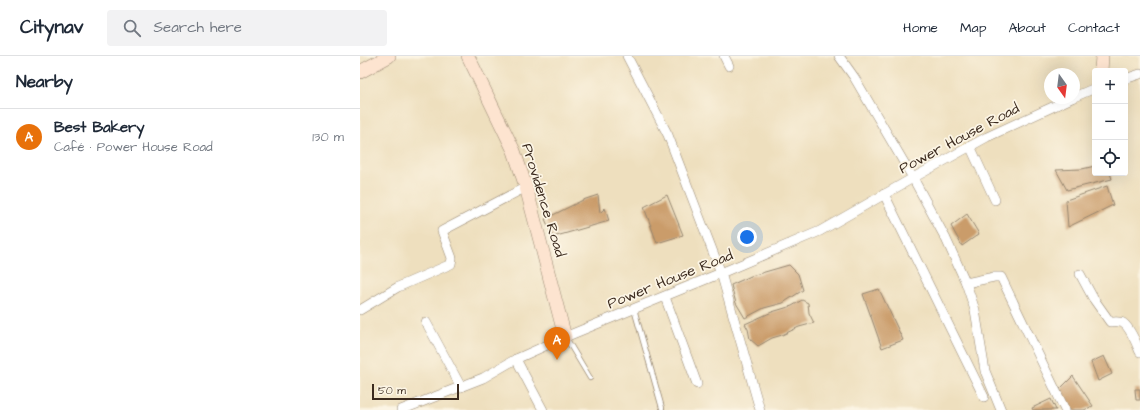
<!DOCTYPE html>
<meta charset="utf-8">
<style>
:root{--surface:#fff;--page:#f2f2f3;--text:#1f2937;--muted:#747a83;--line:#e0e1e3;--accent:#111827}
body{margin:0;font-family:"Architects Daughter",sans-serif;background:var(--page);color:var(--text)}
.controls{position:absolute;right:12px;top:12px;display:grid;overflow:hidden;border-radius:4px;box-shadow:0 4px 16px #0002}
.controls button{width:36px;height:36px;display:grid;place-items:center;padding:0;border:0;border-bottom:1px solid var(--line);background:var(--surface);color:var(--text);font:20px sans-serif}
.compass{position:absolute;left:684px;top:12px;width:36px;height:36px;border-radius:50%;background:var(--surface);box-shadow:0 4px 16px #0002;rotate:166deg}
.scale{position:absolute;left:12px;bottom:10px;width:87px;box-sizing:border-box;padding-left:4px;border:2px solid #3b2a1e;border-top:0;font-size:11px;line-height:14px;white-space:nowrap;color:#3b2a1e;-webkit-text-stroke:3px #fcf5e5;paint-order:stroke}
.you{position:absolute;left:387px;top:181px;width:14px;height:14px;margin:-10px;border:3px solid #fff;border-radius:50%;background:#1a73e8;box-shadow:0 0 0 6px #1a73e833}
.badge{display:grid;place-items:center;width:26px;height:26px;border-radius:50%;background:var(--accent);color:#fff;font-size:13px;font-weight:700}
.pin{position:absolute;translate:-50% -33px;filter:drop-shadow(0 1px 2px #0008)}
.pin::after{content:'';position:absolute;top:21px;width:14px;height:12px;background:inherit;clip-path:polygon(0 0,100% 0,50% 100%)}
.list{margin:0;padding:0;list-style:none}
h2{display:flex;justify-content:space-between;align-items:center;height:52px;margin:0;padding:0 16px;font-size:17px}
h2 small{font-size:13px;font-weight:400;color:var(--muted)}
.list li{display:grid;grid-template-columns:26px 1fr auto;gap:12px;align-items:center;box-sizing:border-box;height:56px;padding:0 16px;border-top:1px solid var(--line)}
.list b{display:block;font-size:15px;white-space:nowrap}
.list p{margin:0;font-size:13px;white-space:nowrap;color:var(--muted)}
.list em{font-size:13px;font-style:normal;color:var(--muted)}
.icon{flex:none;width:22px;height:22px;fill:none;stroke:currentColor;stroke-width:2;stroke-linecap:round;stroke-linejoin:round}
.map{position:relative;flex:none;width:780px;height:354px;overflow:hidden}
header{display:flex;align-items:center;gap:24px;box-sizing:border-box;height:56px;padding:0 20px;background:var(--surface);border-bottom:1px solid var(--line)}
header strong{font-size:19px}
nav{display:flex;gap:22px;margin-inline-start:auto;font-size:14px}
.search{width:280px;height:36px;background:var(--page);display:flex;align-items:center;gap:10px;box-sizing:border-box;padding:0 14px;border-radius:4px;color:var(--muted);font-size:15px}
main{display:flex}
aside{flex:1;background:var(--surface)}
.map>svg:first-child{display:block}
</style>
<header>
<strong>Citynav</strong>
<div class="search"><svg class="icon" aria-label="search" viewBox="0 0 24 24"><circle cx="10" cy="10" r="6"/><path d="M15 15l6 6"/></svg>Search here</div>
<nav><a>Home</a><a>Map</a><a>About</a><a>Contact</a></nav>
</header>
<main>
<aside>
<h2>Nearby<small></small></h2>
<ul class="list">
<li><span class="badge" style="background:#e8710a">A</span><div><b>Best Bakery</b><p>Café · Power House Road</p></div><em>130 m</em></li>
</ul>
</aside>
<div class="map">
<svg width="780" height="354" viewBox="0 0 780 354">
<rect width="100%" height="100%" fill="#fcf5e5"/>
<filter id="ink" filterUnits="userSpaceOnUse"><feTurbulence type="fractalNoise" baseFrequency=".025" numOctaves="2"/><feDisplacementMap in="SourceGraphic" scale="8" xChannelSelector="R" yChannelSelector="G"/><feConvolveMatrix kernelMatrix="1 2 1 2 8 2 1 2 1" color-interpolation-filters="sRGB"/></filter>
<filter id="wash" filterUnits="userSpaceOnUse"><feTurbulence type="fractalNoise" baseFrequency=".012" numOctaves="4" result="noise"/><feDisplacementMap in="SourceGraphic" scale="16" xChannelSelector="R" yChannelSelector="G"/><feGaussianBlur stdDeviation="0.9" result="paint"/><feColorMatrix in="noise" values="0 0 0 0 0 0 0 0 0 0 0 0 0 0 0 0 0 1.4 0 .05"/><feComposite in="paint" operator="in"/></filter>
<g filter="url(#wash)">
<rect width="100%" height="100%" fill="#eedfbe"/>
<g id="blocks">
<g fill="#ca9c6a">
<path d="M735,110V117H750L752,123L707,134L696,114L722,113Z"/>
<path d="M747,130L753,149L708,171L706,144Z"/>
<path d="M238,139L240,157L245,152L249,165L193,181L185,163L223,144Z"/>
<path d="M307,139L323,179L297,187L284,151Z"/>
<path d="M607,158L619,178L602,190L591,170Z"/>
<path d="M429,209L438,218L443,234L423,247L404,252L385,262L376,247L371,229L391,220Z"/>
<path d="M519,233L543,284L522,292L503,238Z"/>
<path d="M442,244L448,247L449,257L454,267L439,271L422,279L412,282L398,290L390,283L388,273L385,268L412,256L432,250Z"/>
<path d="M744,300L752,318L738,325L731,306Z"/>
<path d="M713,320L733,350L724,354H708L698,335Z"/>
<path d="M775,333H780V344H776Z"/>
<path d="M691,343L696,354H673L672,352Z"/>
</g>
</g>
</g>
<g filter="url(#ink)">
<use href="#blocks" fill-opacity="0" stroke="#94846e" stroke-width="1"/>
<g fill="none" stroke-linecap="round" stroke-linejoin="round">
<g stroke="#94846e" stroke-width="6">
<g id="lane">
<path d="M274,253L302,352"/>
<path d="M206,282L230,322"/>
</g>
</g>
<g stroke="#94846e" stroke-width="10">
<g id="street">
<path d="M267,0L308,79L361,217L400,354"/>
<path d="M364,0L369,10"/>
<path d="M479,0L494,21L553,122L586,183L606,227L615,254L625,315L641,354"/>
<path d="M765,23L780,18"/>
<path d="M714,41L735,32"/>
<path d="M610,90L635,144"/>
<path d="M524,138L624,341"/>
<path d="M720,218L733,242L750,266C755,266 760,265 763,267C770,271 777,289 780,296"/>
<path d="M606,227L634,221H641L705,354"/>
<path d="M305,241L337,328"/>
<path d="M0,254L38,231L91,208L92,202L82,175L166,131"/>
<path d="M66,266L101,331"/>
<path d="M156,303L183,354"/>
<path d="M41,354L123,322L156,303L205,281L361,217L460,175L553,122L627,81L712,42"/>
</g>
</g>
<g stroke="#94846e" stroke-width="14">
<g id="secondary">
<path d="M108,0L154,95L166,131L205,281"/>
<path d="M741,15L742,0"/>
<path d="M0,16L29,0"/>
</g>
</g>
<use href="#lane" stroke="#fff" stroke-width="4.5"/>
<use href="#street" stroke="#fff" stroke-width="9"/>
<use href="#secondary" stroke="#fde4d0" stroke-width="13"/>
</g>
</g>
<g text-anchor="middle" stroke-width="3.5" stroke-linejoin="round" paint-order="stroke">
<g font-size="15" fill="#3b2a1e" stroke="#fcf5e5">
<text transform="translate(599 82) rotate(-28)" y="5">Power House Road</text>
<text transform="translate(184 144) rotate(73)" y="5">Providence Road</text>
<text transform="translate(310 223) rotate(-22)" y="5">Power House Road</text>
</g>
</g>
</svg>
<div class="controls">
<button>+</button>
<button>−</button>
<button><svg class="icon" aria-label="locate" viewBox="0 0 24 24"><circle cx="12" cy="12" r="6"/><path d="M12 2v4M12 18v4M2 12h4M18 12h4"/></svg></button>
</div>
<svg class="compass" viewBox="-18 -18 36 36"><path d="M0-13l5 13h-10z" fill="#e53935"/><path d="M0 13l5-13h-10z" fill="#747a83"/></svg>
<div class="scale">50 m</div>
<div class="you"></div>
<div class="pin badge" style="left:197px;top:304px;background:#e8710a">A</div>
</div>
</main>
